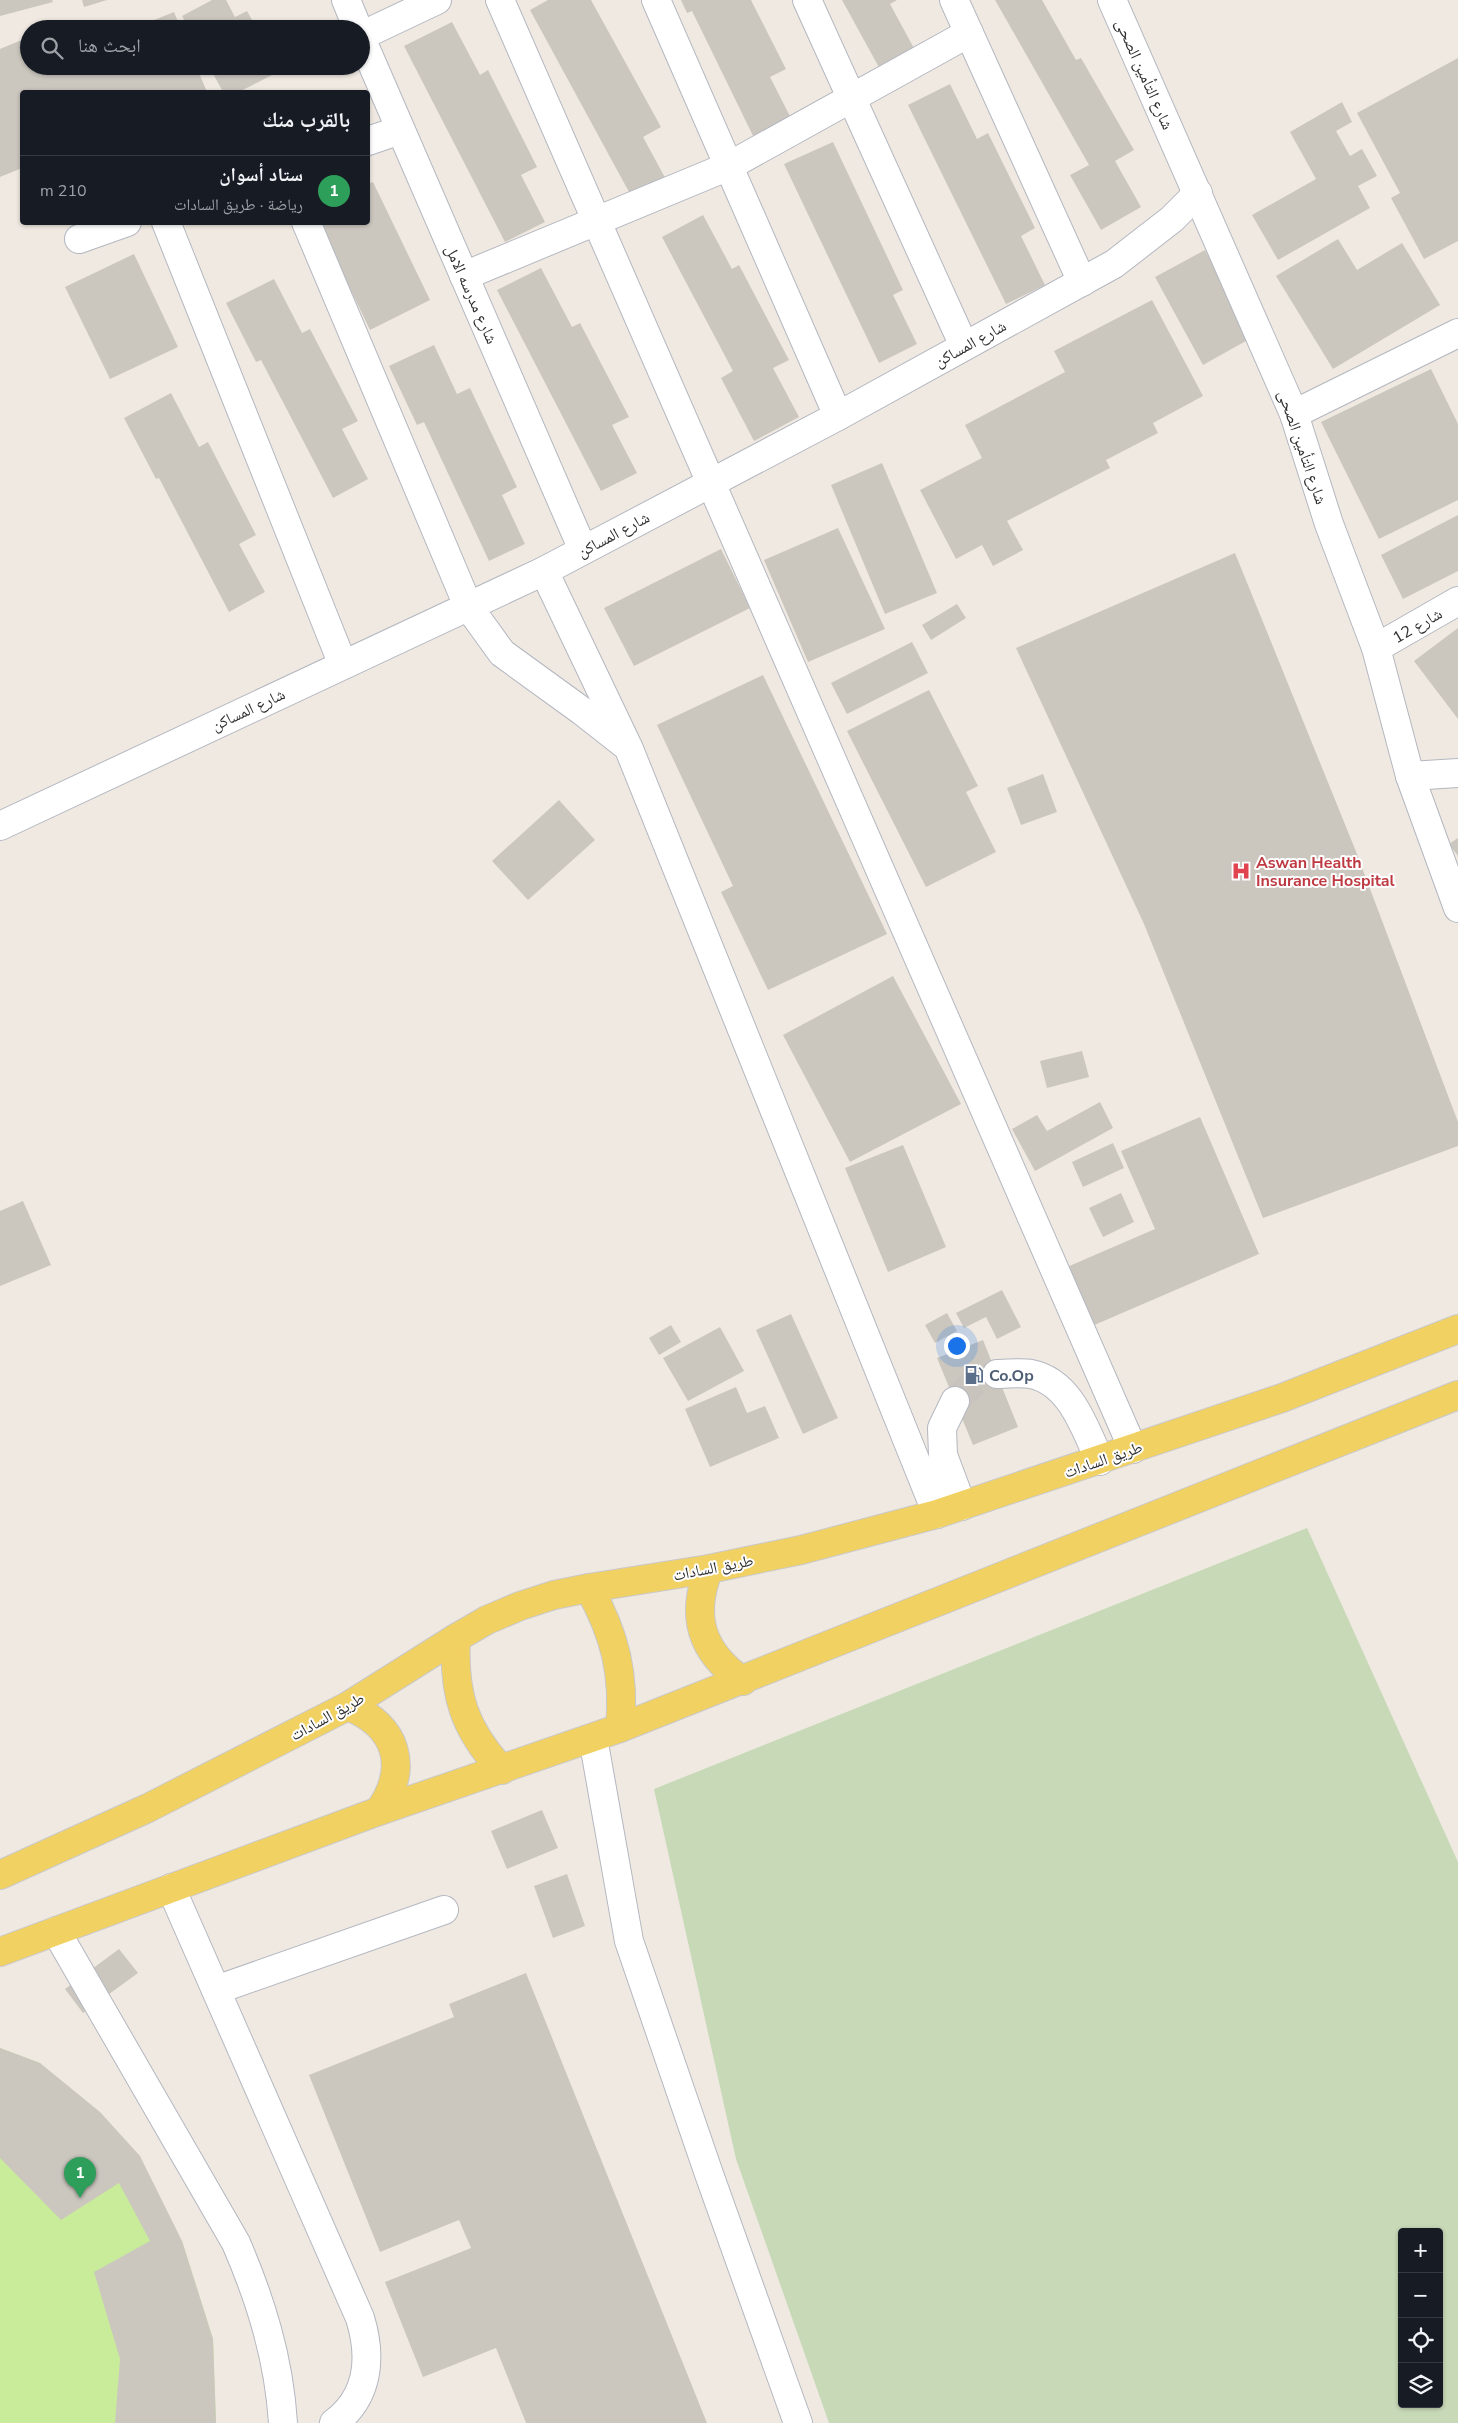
<!DOCTYPE html>
<html lang="ar">
<meta charset="utf-8">
<style>
:root{--surface:#171b24;--page:#20242c;--text:#f1f3f6;--muted:#9ea1a6;--line:#363941;--accent:#4264fb}
body{margin:0;font-family:"Nunito Sans","Noto Naskh Arabic",sans-serif;background:var(--page);color:var(--text);direction:rtl}
.controls{position:absolute;right:15px;bottom:15px;display:grid;overflow:hidden;border-radius:5px;box-shadow:0 1px 4px #0004}
.controls button{width:45px;height:45px;display:grid;place-items:center;padding:0;border:0;border-bottom:1px solid var(--line);background:var(--surface);color:var(--text);font:25px sans-serif}
.you{position:absolute;left:956px;top:1345px;width:18px;height:18px;margin:-12px;border:4px solid #fff;border-radius:50%;background:#1a73e8;box-shadow:0 0 0 8px #1a73e833}
.badge{display:grid;place-items:center;width:32px;height:32px;border-radius:50%;background:var(--accent);color:#fff;font-size:16px;font-weight:700}
.pin{position:absolute;translate:-50% -41px;filter:drop-shadow(0 1px 2px #0008)}
.pin::after{content:'';position:absolute;top:26px;width:18px;height:15px;background:inherit;clip-path:polygon(0 0,100% 0,50% 100%)}
.list{margin:0;padding:0;list-style:none}
h2{display:flex;justify-content:space-between;align-items:center;height:65px;margin:0;padding:0 20px;font-size:21px}
h2 small{font-size:16px;font-weight:400;color:var(--muted)}
.list li{display:grid;grid-template-columns:32px 1fr auto;gap:15px;align-items:center;box-sizing:border-box;height:70px;padding:0 20px;border-top:1px solid var(--line)}
.list b{display:block;font-size:19px;white-space:nowrap}
.list p{margin:0;font-size:16px;white-space:nowrap;color:var(--muted)}
.list em{font-size:16px;font-style:normal;color:var(--muted)}
.icon{flex:none;width:28px;height:28px;fill:none;stroke:currentColor;stroke-width:2;stroke-linecap:round;stroke-linejoin:round}
.map{position:relative;flex:none;width:1458px;height:2423px;overflow:hidden;direction:ltr}
.search{position:absolute;background:var(--surface);box-shadow:0 1px 4px #0004;left:20px;top:20px;width:350px;height:55px;display:flex;align-items:center;gap:12px;box-sizing:border-box;padding:0 18px;border-radius:28px;color:var(--muted);font-size:19px}
.panel{position:absolute;background:var(--surface);box-shadow:0 1px 4px #0004;left:20px;top:90px;width:350px;height:135px;border-radius:5px;direction:rtl}
.map>svg:first-child{display:block}
</style>
<div class="map">
<svg width="1458" height="2423" viewBox="0 0 1458 2423">
<rect width="100%" height="100%" fill="#efe9e1"/>
<path fill="#c8d9b8" fill-rule="evenodd" d="M1307,1528L1458,1862V2423H829L736,2159L654,1789ZM1402,2232H1439V2404H1402Z"/>
<path fill="#c9ec9a" d="M0,2048L40,2063L182,2241L213,2339L216,2423H0Z"/>
<g fill="#cbc7bf">
<path d="M0,0H52L53,2L0,16Z"/>
<path d="M82,0H107L84,7Z"/>
<path d="M212,0H226L235,17L247,11L257,29H189L182,16Z"/>
<path d="M548,0H591L661,127L643,137L669,185L635,203L530,10Z"/>
<path d="M681,0H751L786,69L770,77L796,128L758,146L692,11L687,13Z"/>
<path d="M842,0H897L890,4L916,52L881,71Z"/>
<path d="M995,0H1042L1076,60L1081,58L1134,150L1115,161L1141,207L1101,230L1070,175L1089,165Z"/>
<path d="M174,12L181,29H132Z"/>
<path d="M452,22L480,75L488,70L537,167L521,175L545,222L505,242L404,46Z"/>
<path d="M29,37V66H196L207,92H22V168L0,177V49Z"/>
<path d="M1458,58V241L1424,259L1391,198L1400,193L1357,113Z"/>
<path d="M209,66H277L280,71L239,92H223Z"/>
<path d="M950,84L977,139L988,133L1035,228L1021,236L1045,285L1006,304L908,105Z"/>
<path d="M1342,102L1352,122L1336,131L1350,156L1362,149L1377,176L1358,186L1370,208L1278,260L1252,215L1316,179L1290,132Z"/>
<path d="M833,142L903,290L893,295L917,344L879,363L784,164Z"/>
<path d="M373,182L430,300L370,330L318,222H368V184Z"/>
<path d="M703,215L732,269L739,265L789,360L773,368L799,417L754,441L721,378L733,371L662,237Z"/>
<path d="M1338,239L1357,270L1402,243L1440,305L1333,369L1276,276Z"/>
<path d="M1205,250L1253,337L1203,365L1155,277Z"/>
<path d="M134,254L178,347L110,379L65,287Z"/>
<path d="M541,268L572,327L580,323L629,417L612,425L637,473L601,491L497,290Z"/>
<path d="M274,279L302,333L310,329L358,421L342,429L368,479L333,498L261,360L256,362L226,303Z"/>
<path d="M1152,300L1203,396L1153,423L1158,433L1106,460L1110,468L1007,521L1023,550L993,566L982,545L956,559L920,490L982,458L965,425L1065,372L1054,351Z"/>
<path d="M434,345L457,394L470,388L517,487L502,495L525,544L489,561L424,422L417,425L389,366Z"/>
<path d="M1431,369L1458,424V500L1379,539L1321,422Z"/>
<path d="M171,393L199,447L208,442L256,535L239,544L265,592L229,612L159,478L156,479L124,418Z"/>
<path d="M882,463L937,593L885,614L831,485Z"/>
<path d="M1458,515V571L1403,599L1381,555Z"/>
<path d="M838,528L885,629L808,662L764,560Z"/>
<path d="M721,549L750,608L634,666L604,608Z"/>
<path d="M1235,553L1355,849L1458,1122V1146L1263,1218L1144,924L1016,648Z"/>
<path d="M957,604L966,618L931,640L922,625Z"/>
<path d="M1458,628V719L1414,661Z"/>
<path d="M912,642L928,673L847,714L831,683Z"/>
<path d="M763,675L887,934L768,990L721,892L733,886L657,725Z"/>
<path d="M929,690L978,786L966,792L996,852L926,887L847,731Z"/>
<path d="M1043,774L1057,812L1021,825L1007,788Z"/>
<path d="M559,800L595,840L528,900L492,861Z"/>
<path d="M1458,838V856L1449,844Z"/>
<path d="M893,976L961,1104L850,1162L783,1035Z"/>
<path d="M1082,1051L1089,1077L1047,1088L1040,1061Z"/>
<path d="M1100,1102L1113,1128L1035,1171L1012,1129L1037,1115L1047,1131Z"/>
<path d="M1200,1117L1259,1254L1092,1326L1067,1267L1155,1229L1121,1151Z"/>
<path d="M1113,1143L1124,1168L1083,1187L1072,1162Z"/>
<path d="M903,1145L946,1247L888,1272L845,1168Z"/>
<path d="M1121,1193L1134,1222L1103,1237L1089,1208Z"/>
<path d="M23,1201L51,1265L0,1286V1211Z"/>
<path d="M1002,1290L1021,1327L997,1339L986,1317L964,1328L956,1313Z"/>
<path d="M947,1313L957,1331L935,1343L925,1325Z"/>
<path d="M791,1314L838,1418L803,1434L756,1330Z"/>
<path d="M671,1325L681,1342L659,1355L649,1338Z"/>
<path d="M720,1327L744,1371L688,1401L663,1358Z"/>
<path d="M983,1340L1018,1427L973,1445L937,1358Z"/>
<path d="M736,1387L747,1413L765,1406L779,1438L710,1467L685,1409Z"/>
<path d="M542,1810L558,1848L507,1869L491,1831Z"/>
<path d="M567,1874L585,1926L553,1938L534,1886Z"/>
<path d="M119,1949L138,1973L83,2013L65,1989Z"/>
<path d="M526,1973L707,2423H526L496,2348L423,2377L385,2282L471,2248L459,2220L380,2252L309,2075L454,2017L449,2004Z"/>
<path d="M0,2048L40,2063L100,2112L140,2156L182,2241L213,2339L216,2423H115L120,2359L94,2272L150,2241L119,2183L61,2220L0,2158Z"/>
</g>
<g fill="none" stroke-linecap="round" stroke-linejoin="round">
<path stroke="#c8c4bd" stroke-width="28" stroke-dasharray="28 14" stroke-linecap="butt" d="M955,1401L975,1382L997,1374"/>
<g stroke="#b4b7c1" stroke-width="30">
<g id="minor">
<path d="M346,0L358,29"/>
<path d="M500,0L1133,1449"/>
<path d="M656,0L838,416"/>
<path d="M807,0L964,346"/>
<path d="M954,0L1082,282"/>
<path d="M1112,0L1294,414L1329,524L1376,648L1410,776L1458,908"/>
<path d="M361,36L437,0"/>
<path d="M361,38L583,550"/>
<path d="M368,141L400,130"/>
<path d="M166,222L343,665"/>
<path d="M306,222L468,606L502,653L582,711L624,744"/>
<path d="M79,239L127,222"/>
<path d="M464,276L729,166L969,33"/>
<path d="M1294,414L1458,333"/>
<path d="M544,571L629,749L937,1514"/>
<path d="M1376,648L1458,601"/>
<path d="M1410,776L1458,773"/>
<path d="M0,826L544,571L838,416L1114,264L1172,219L1198,193"/>
<path d="M997,1374C1007,1374 1021,1372 1031,1374C1071,1382 1085,1429 1100,1461"/>
<path d="M955,1401L942,1428L943,1455L962,1506"/>
<path d="M593,1738L629,1941L709,2174L798,2423"/>
<path d="M171,1888L360,2318C372,2357 369,2397 334,2423"/>
<path d="M56,1931L236,2243C261,2301 279,2359 283,2423"/>
<path d="M216,1990L444,1910"/>
</g>
</g>
<g stroke="#c9c9c9" stroke-width="30">
<g id="major">
<path d="M709,1569C690,1616 701,1652 743,1681"/>
<path d="M589,1588C615,1635 625,1674 620,1728"/>
<path d="M456,1638C453,1694 464,1729 502,1770"/>
<path d="M348,1706C397,1726 410,1767 379,1811"/>
<path d="M0,1875L148,1808L348,1706L456,1638L487,1620L520,1606L554,1595L589,1588L709,1569L801,1550L937,1514L1282,1398L1458,1329"/>
<path d="M0,1952L379,1811L620,1728L1458,1395"/>
</g>
</g>
<use href="#minor" stroke="#fff" stroke-width="28"/>
<use href="#major" stroke="#f2d163" stroke-width="28"/>
</g>
<defs>
<g id="hospital-bare" transform="scale(1.5)"><path d="M-5-5h3v3.5h4V-5h3V5h-3V1.5h-4V5h-3Z" fill="#e0444e" stroke="#fff" stroke-width="2.5" paint-order="stroke"/></g>
<g id="fuel-bare" transform="scale(1.5)"><path d="M-5.5-6h7V0h2V4h1.3V-2.5L3-4.5l.8-.8L6-3V5H2.5V1h-1V6h-7ZM-4.2-4.7v3.2H.2V-4.7Z" fill="#5c6f8a" stroke="#fff" stroke-width="2.5" paint-order="stroke"/></g>
</defs>
<g fill-rule="evenodd">
<use href="#hospital-bare" x="1241" y="871"/>
<use href="#fuel-bare" x="974" y="1375"/>
</g>
<g text-anchor="middle" stroke-width="4" stroke-linejoin="round" paint-order="stroke">
<g font-size="16" fill="#2e2e2e" stroke="#fff">
<text transform="translate(1145 74) rotate(66)" y="6">شارع التأمين الصحى</text>
<text transform="translate(472 294) rotate(66)" y="6">شارع مدرسه الامل</text>
<text transform="translate(970 343) rotate(-29)" y="6">شارع المساكن</text>
<text transform="translate(1303 447) rotate(71)" y="6">شارع التأمين الصحى</text>
<text transform="translate(613 534) rotate(-28)" y="6">شارع المساكن</text>
<text transform="translate(1417 625) rotate(-30)" y="6">شارع 12</text>
<text transform="translate(248 709) rotate(-25)" y="6">شارع المساكن</text>
<text transform="translate(1103 1459) rotate(-19)" y="6">طريق السادات</text>
<text transform="translate(713 1567) rotate(-11)" y="6">طريق السادات</text>
<text transform="translate(327 1716) rotate(-29)" y="6">طريق السادات</text>
</g>
<g font-size="16" font-weight="bold" fill="#be3a42" stroke="#fff" text-anchor="start">
<text x="1256" y="868">Aswan Health<tspan x="1256" dy="18">Insurance Hospital</tspan></text>
</g>
<g font-size="16" font-weight="bold" fill="#4e5e75" stroke="#fff" text-anchor="start">
<text x="989" y="1381">Co.Op</text>
</g>
</g>
</svg>
<div class="controls">
<button>+</button>
<button>−</button>
<button><svg class="icon" aria-label="locate" viewBox="0 0 24 24"><circle cx="12" cy="12" r="6"/><path d="M12 2v4M12 18v4M2 12h4M18 12h4"/></svg></button>
<button><svg class="icon" aria-label="layers" viewBox="0 0 24 24"><path d="M12 4l9 5-9 5-9-5zM3 14l9 5 9-5"/></svg></button>
</div>
<div class="you"></div>
<div class="pin badge" style="left:80px;top:2198px;background:#2e9e5b">1</div>
<div class="search"><svg class="icon" aria-label="search" viewBox="0 0 24 24"><circle cx="10" cy="10" r="6"/><path d="M15 15l6 6"/></svg>ابحث هنا</div>
<section class="panel">
<h2>بالقرب منك<small></small></h2>
<ul class="list">
<li><span class="badge" style="background:#2e9e5b">1</span><div><b>ستاد أسوان</b><p>رياضة · طريق السادات</p></div><em>210 m</em></li>
</ul>
</section>
</div>
